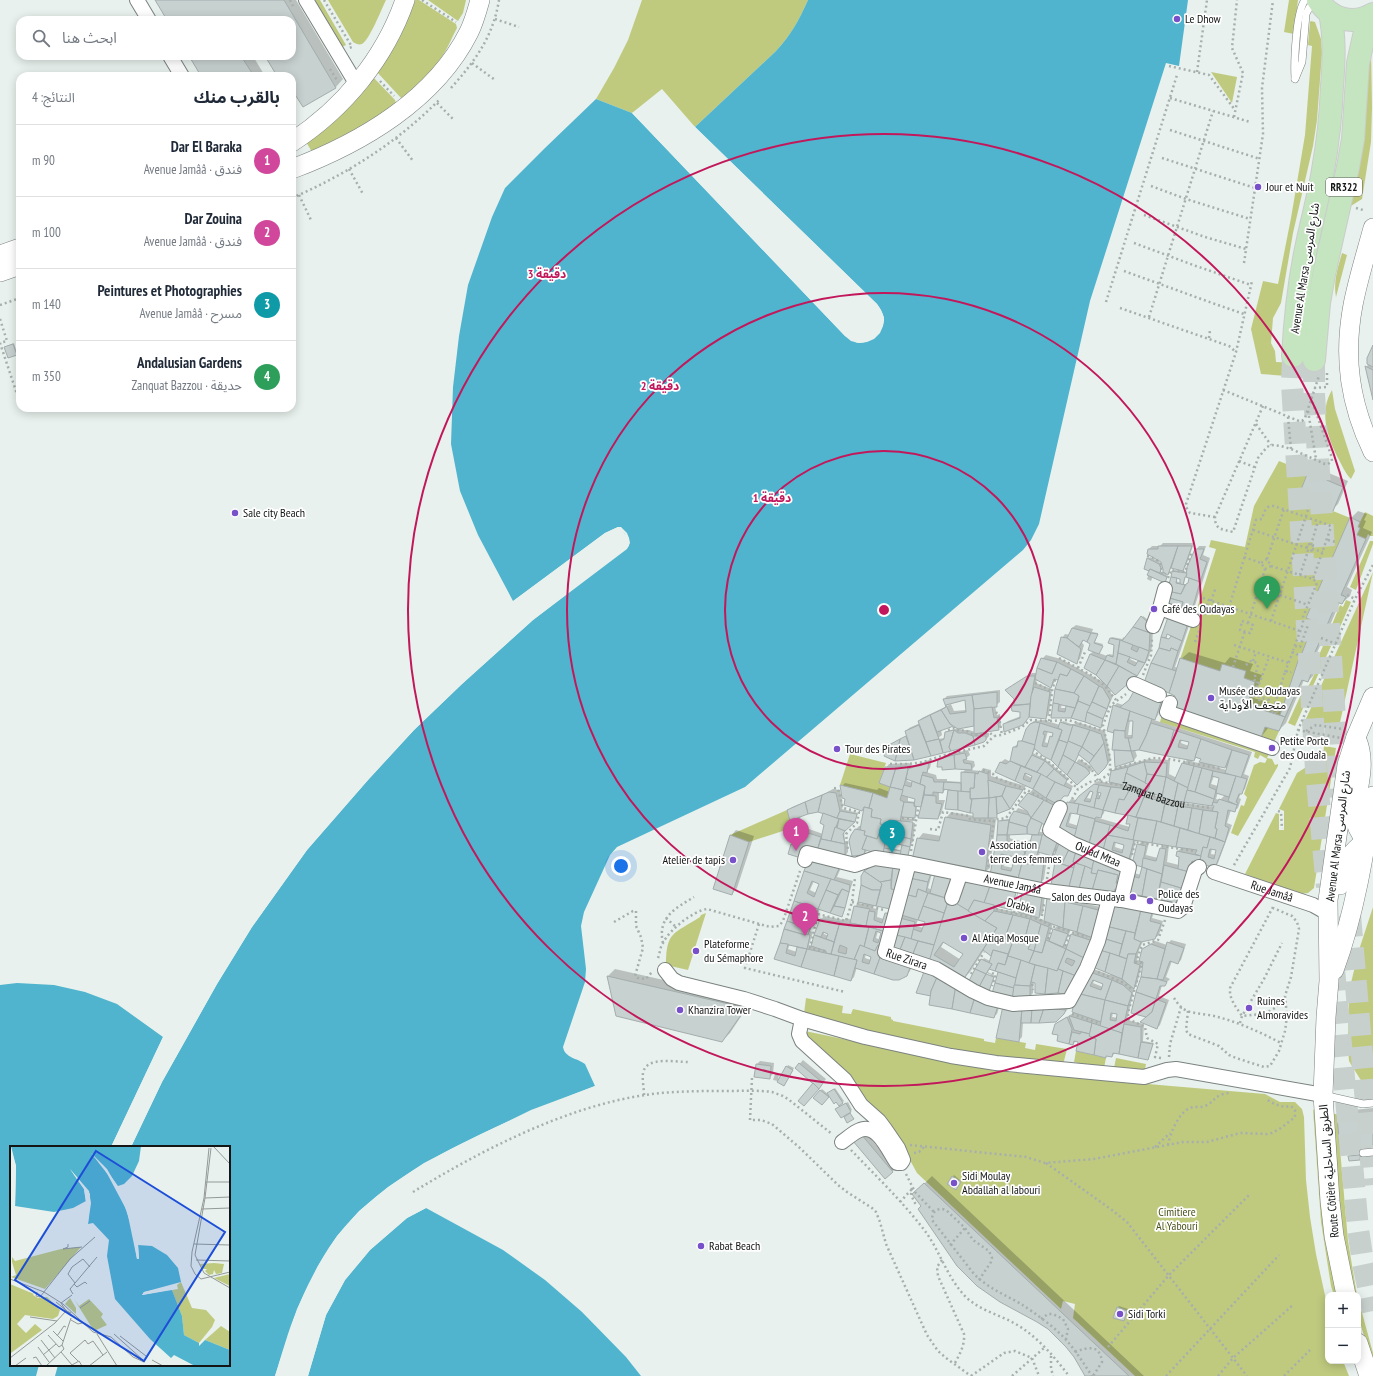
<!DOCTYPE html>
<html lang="ar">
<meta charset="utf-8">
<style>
:root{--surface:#fff;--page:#f6f6f7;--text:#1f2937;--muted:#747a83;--line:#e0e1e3;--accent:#b45309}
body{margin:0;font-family:"PT Sans Narrow","Noto Sans Arabic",sans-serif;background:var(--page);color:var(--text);direction:rtl}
.controls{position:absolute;right:12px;bottom:12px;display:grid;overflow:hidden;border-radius:8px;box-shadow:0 2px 10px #0003}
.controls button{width:36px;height:36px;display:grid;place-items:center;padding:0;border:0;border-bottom:1px solid var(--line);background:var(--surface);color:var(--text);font:20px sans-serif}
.you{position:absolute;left:621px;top:866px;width:14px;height:14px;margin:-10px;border:3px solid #fff;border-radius:50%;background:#1a73e8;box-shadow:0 0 0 6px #1a73e833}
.badge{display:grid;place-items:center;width:26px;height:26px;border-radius:50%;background:var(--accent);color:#fff;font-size:13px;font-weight:700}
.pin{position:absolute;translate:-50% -33px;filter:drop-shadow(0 1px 2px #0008)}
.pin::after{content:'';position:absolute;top:21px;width:14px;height:12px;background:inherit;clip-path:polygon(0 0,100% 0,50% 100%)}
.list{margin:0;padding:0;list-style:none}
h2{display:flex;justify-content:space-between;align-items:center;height:52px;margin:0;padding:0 16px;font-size:17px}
h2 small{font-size:13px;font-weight:400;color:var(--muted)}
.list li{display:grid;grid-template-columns:26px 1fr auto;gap:12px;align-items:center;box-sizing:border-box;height:72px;padding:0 16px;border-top:1px solid var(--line)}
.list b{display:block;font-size:15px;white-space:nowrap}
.list p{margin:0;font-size:13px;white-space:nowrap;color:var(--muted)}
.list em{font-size:13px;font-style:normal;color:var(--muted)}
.icon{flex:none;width:22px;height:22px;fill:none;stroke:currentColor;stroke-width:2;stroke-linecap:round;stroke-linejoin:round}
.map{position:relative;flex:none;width:1373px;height:1376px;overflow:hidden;direction:ltr}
.search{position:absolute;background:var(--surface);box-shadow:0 2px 10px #0003;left:16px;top:16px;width:280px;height:44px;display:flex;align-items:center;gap:10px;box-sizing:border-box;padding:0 14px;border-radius:12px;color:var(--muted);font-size:15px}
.panel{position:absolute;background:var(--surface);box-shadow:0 2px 10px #0003;left:16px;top:72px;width:280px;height:340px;border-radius:12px;direction:rtl}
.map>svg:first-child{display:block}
</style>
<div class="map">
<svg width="1373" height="1376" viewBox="0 0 1373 1376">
<rect width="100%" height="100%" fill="#e8f1ed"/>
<g fill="#bfca7f">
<path d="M314,0H320L346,45L342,47Z"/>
<path d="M328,0H386C382,8 369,41 362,44C359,45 356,44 353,42Z"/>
<path d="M413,0H419L456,24L457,28C453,35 450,43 446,50C435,69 418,85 402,99L376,71Z"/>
<path d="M428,0H466L463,13L458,21Z"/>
<path d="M642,0H808C799,20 791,35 776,51L695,127L662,89L632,113L596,99L614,68L628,40Z"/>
<path d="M1289,0H1298L1294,34L1284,32Z"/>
<path d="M1311,21L1315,22L1321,39L1322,53L1317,120L1313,146L1293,233L1281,303L1273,318L1271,343L1275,351L1276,362L1317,364L1314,368L1313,378L1261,374L1251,329L1263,281L1278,284L1291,218L1305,135L1312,46L1308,45L1310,22Z"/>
<path d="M1371,48L1372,107L1371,142L1362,199L1346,209L1365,78Z"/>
<path d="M1211,72L1237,77L1232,103Z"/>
<path d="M373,77L395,100L396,104L360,129L312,152L305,140Z"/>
<path d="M1342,253L1347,255L1336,297C1333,282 1338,267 1342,253Z"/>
<path d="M1332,390L1335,409L1355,471L1351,479C1345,473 1342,465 1338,458C1327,436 1319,412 1332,390Z"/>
<path d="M1279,461L1343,487L1333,511L1360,522L1365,512L1373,516V536H1370L1368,534L1341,594L1346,597L1342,604L1337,602L1306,671L1311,674L1308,682L1302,680L1267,758L1272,759L1275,765L1278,764V766L1238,836L1231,833L1241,805L1244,806L1247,797L1244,794L1254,765L1260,762L1265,763L1267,759L1260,755L1258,759L1254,757L1255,752L1160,722L1167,698L1173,700L1175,696L1169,693L1194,617L1199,619L1202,610L1197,608L1216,549L1209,547L1211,540L1245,547L1254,506Z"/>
<path d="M1370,541H1373V544L1356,590L1350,587Z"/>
<path d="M1373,572L1339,727L1305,721Z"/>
<path d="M1346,600L1351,602L1336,636L1329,632L1340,605L1343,607Z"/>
<path d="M1327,645L1331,646L1295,726L1288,723L1305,686L1308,687L1315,673L1312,671L1323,646Z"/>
<path d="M1324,746L1336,748L1314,888L1308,893L1301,894L1245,874L1276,813L1279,814V830H1284V811L1279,809L1297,773L1323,756Z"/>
<path d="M850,754L886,763L879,783L890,787L887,798L840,785Z"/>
<path d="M787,810L792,828L749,842L730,835Z"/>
<path d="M1373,907V1098H1372L1352,1066L1349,1061L1348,1049L1349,991L1359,950Z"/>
<path d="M706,913L688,970L666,965C666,931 674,934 700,917L701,915Z"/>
<path d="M806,998L843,1006L842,1013L851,1014L853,1009L891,1017V1019L893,1020V1021L984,1039V1041L995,1043L996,1038L1026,1043L1025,1048L1035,1050L1036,1044L1067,1049L1063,1065L975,1053L855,1029L804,1014Z"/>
<path d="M805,1031L996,1071L1265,1094L1280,1102H1295L1302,1109L1304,1117L1306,1180L1310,1217L1316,1254L1328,1309V1361H1343L1349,1376H1135L1073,1318L1075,1304L1063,1301L1061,1309L917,1173L899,1140L805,1040Z"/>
<path d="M1076,1051L1106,1058L1104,1068L1074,1062Z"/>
<path d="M1116,1058L1146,1064L1144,1074L1114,1068Z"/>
<path d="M1313,1109L1315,1112L1338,1295H1334L1331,1286L1321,1222Z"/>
<path d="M1332,1114H1337L1348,1241L1357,1295H1353L1342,1243Z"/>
<path d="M1358,1298L1373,1353V1365L1358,1316Z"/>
</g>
<g fill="#50b4ce">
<path d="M808,0H1188L1179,66L1166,63L1090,301L1039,524L1031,540L1023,550L745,787L617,847L610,855L584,912L581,926L586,969L585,982L563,1047C565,1058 577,1058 585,1064L595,1086C556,1101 520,1116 483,1133C429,1159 375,1188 338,1235C323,1254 306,1287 297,1310C288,1331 282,1354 275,1376H55L58,1365H229V1147H131L162,1082L217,984L252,927L307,850L368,780L414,730L462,684L533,620L629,546V538L618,527L605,533L513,601L478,535L460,491L451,444L453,387L459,336L468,285L492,217L505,188L545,148L596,99L632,113L845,336C849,338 855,343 859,343C872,343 885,330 884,318C883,313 880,308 877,304L695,127L776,51C791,35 799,20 808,0Z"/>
<path d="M17,983L54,985L85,992L117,1004L163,1037L111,1147H11V1365H39L36,1376H0V985Z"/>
<path d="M426,1208L503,1250L545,1280L582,1312L626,1357L641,1376H308L326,1315L345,1280L370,1250L407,1218Z"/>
</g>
<g fill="#e8f1ed">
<path d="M634,112L846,335L852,339L859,341L867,340L873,337L878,332L881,325L882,318L880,311L875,305L694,129V126L877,304L881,310L884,318L883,326L880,333L874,339L867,342L859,343L851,341L845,336L632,113Z"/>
<path d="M618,527H621L627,533L629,538L630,543L627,549L533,620L462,684L414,730L368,780L307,850L252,927L217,984L162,1082L131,1147H129L160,1081L215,983L251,926L306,849L367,778L413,729L460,683L532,619L625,548L628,543L625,534L618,529L611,532L514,602H512L605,533Z"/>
<path d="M164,1035L165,1038L113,1147H111Z"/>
<path d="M595,1086V1088L532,1112L462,1145L425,1165L389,1188L361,1212L339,1237L320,1267L299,1310L278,1376H275L297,1309L318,1266L337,1236L359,1211L388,1187L424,1163L461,1144L531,1110Z"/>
<path d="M425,1207H428L407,1218L370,1250L345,1280L326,1315L308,1376H306L324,1314L344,1279L369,1248L405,1217Z"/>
</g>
<g fill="#0003" fill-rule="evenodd">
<path d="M157,0H296L343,79L336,87L303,106L292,88V76H278L266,56H292V20H168Z"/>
<path d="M190,56H253L265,76H202Z"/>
<path d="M14,343L17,353L16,354L7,346Z"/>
<path d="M1373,347V394L1366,367L1369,364Z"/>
<path d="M1314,467L1348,481L1338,504L1333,509L1308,473Z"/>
<path d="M1358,511L1367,514L1364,520L1366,521L1363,528L1372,532L1347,587L1352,590L1350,596L1342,603L1340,602L1331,623L1329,626L1311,666L1316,669L1313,676L1308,681L1304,680L1286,723L1279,730L1269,727L1261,737L1237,728L1176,695L1160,649L1164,630L1191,620L1175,667L1178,668L1181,659L1189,652L1225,663L1230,657L1253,664L1250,671L1262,675L1254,698L1284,707L1309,639L1311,626L1315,622L1351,518ZM1166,633L1172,635L1169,640L1164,639Z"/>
<path d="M1163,543H1194L1186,566L1183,569L1172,567L1166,575L1168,576L1165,582L1153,576L1151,581L1147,579L1150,571L1148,559L1150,557L1158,561V560L1162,566L1161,572L1163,573L1164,569L1162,561L1149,549L1152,546H1160Z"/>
<path d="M1199,546H1206L1203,555L1210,558L1193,612L1189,616L1182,608L1165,602L1173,572L1175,570L1188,572L1196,550ZM1185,576L1190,577L1189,582L1187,584H1184ZM1178,577L1181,578V583L1176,581Z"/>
<path d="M1143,616L1152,623L1153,630L1152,647L1148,659L1140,671L1115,694L1108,688L1113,696L1100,727L1071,717H1052L1059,680L1056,678L1054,683L1051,687L1037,679L1036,683L1052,689L1049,714L1046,718L1029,716L1026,720L1004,724L1008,721L1021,716V711L1012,706L1015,703L1016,699L1006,690L1032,673H1037L1042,659L1046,655L1061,659L1105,683L1090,654L1094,651L1091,643L1084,639L1082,643L1084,645L1080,659L1076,662L1062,638L1065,634L1070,635L1072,628L1076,625L1093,629L1092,632L1098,633L1095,642L1103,644L1099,653L1107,656L1109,654L1114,655L1115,644L1110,643L1111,638L1112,637L1122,639L1124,637L1126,638ZM1131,657L1140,660L1138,663L1130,659ZM1062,704L1068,705L1067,708H1061Z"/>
<path d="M1000,690V702L995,706L997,715L1000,714L1001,726L998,729L981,732V733H989V736L984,742L914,759L895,760L901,740L907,735L906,732L909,728L920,723L919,721L922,718L951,704L954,711L966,710V699H944L947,696ZM953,724L958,728L948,731L945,738L937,739L942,735L941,730L950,726ZM975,725V732L969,730H962L959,728Z"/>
<path d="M1131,699H1164L1158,715L1154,720L1252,752L1244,774L1249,776L1245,789L1241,793L1239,798L1241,799L1238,808L1234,811L1231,810L1227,823L1232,825L1218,863L1215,867L1194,861L1185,893L1175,902L1127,891L1134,873L1141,875L1143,867L1138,845L1142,841L1136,840L1131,859L1126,864L1117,890L1113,893L1052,884L1062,833L1056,851L1052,855L1040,852L1039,856L1047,858L1044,879L1041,883L992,874L995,847L997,845L999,822L1001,820L1010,819L1018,808L1028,811L1019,805L1034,788L997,771L1001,762L1005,759L1011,762L1014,747L1024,738L1030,724L1034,721L1044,720L1060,725L1063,721L1071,724H1075L1077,722L1105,731L1111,760L1098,774L1092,759L1089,762L1080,754L1072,763L1074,765L1079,759L1089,765L1093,769L1077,783L1059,766L1036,748L1033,753L1046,760L1068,778L1066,782L1073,786L1071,791L1068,795H1064L1043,823L1039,832H1047L1071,799L1077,800L1080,796L1098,781L1109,783L1112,772L1115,768L1149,759L1170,760L1169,774L1177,778L1183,764L1188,759L1139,749L1135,750L1137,756L1134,760L1116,766L1114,706L1117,703L1123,705ZM1130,720H1134L1133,735H1128ZM1048,731L1054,732L1051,737L1049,744L1045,742ZM1182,739L1190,742L1189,746L1181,743ZM1197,757L1202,759L1200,763L1192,762ZM1214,765L1226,767V770L1213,766ZM1027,773L1033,776L1032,778L1026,775ZM1214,776L1220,778L1218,786L1211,784ZM1125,782L1134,785V786L1122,785ZM1091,791H1094L1092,799L1087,798ZM1148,791L1164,798L1147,794ZM1099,792H1102L1101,796L1099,795ZM1218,792L1225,795L1220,800L1216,799ZM1168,798L1215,805L1214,807L1168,801ZM1105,809L1130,815V827L1095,817L1096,816L1101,817L1104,813ZM1072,812L1082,815L1079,826L1069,823ZM1010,834H1035L1032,839L1026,842L1014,840L1010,838ZM1116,842L1126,844L1124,850L1115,847ZM1149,842L1164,845L1161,848L1158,858L1146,855ZM1169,845L1182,847L1178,851L1177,855L1180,856L1179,865L1167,862ZM1212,848L1217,850L1216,855L1211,854ZM1003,853L1016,856L1013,868L1004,866L1006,856H1003Z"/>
<path d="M968,750L970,755L966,758L967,760L974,761L975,766L971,770L981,771L983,768L991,770V776L1026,786L1010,808L998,812L996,817H988L996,819L990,868L984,873L918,839L923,833L941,836L946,818L951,812L974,816V813L946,808L950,789L947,788L943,792H939V800H945L941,814L938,818L922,806L917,805L916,815L914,817L904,816L902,818L916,819V821H903L901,823H915L913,842L911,844L908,857L868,850L864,854L852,855L856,829L859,826H861L864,810L845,805L846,798L842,786L845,783L877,790L879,788L890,792L891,787L886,768L889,764L909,763L912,766L932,759L930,768L926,772L936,775L937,779H947V781L962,782V773L966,769L939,760L943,756ZM908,779L913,780V783L907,781ZM908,796L916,798V802L908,801ZM897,843L904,844L902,850L893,849Z"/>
<path d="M833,789L840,790L843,806L842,809L858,813L856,819L844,832L845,841H848V852L845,856H839L806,847L804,854L801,857L789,854L792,845L796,842L800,843L805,833L809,829L823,834L825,824L821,823L824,813L819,811L808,813L800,816L801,822L798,826L792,827L789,810L792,807L824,794ZM796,813L799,824H797L795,814Z"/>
<path d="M736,830L754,836L737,888L732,894L731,836Z"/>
<path d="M884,859L906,864L899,913L933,870L928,888L932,890L1014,907L1018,889H1019L1015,906L1012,909L997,905L996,908L1019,913L1023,894H1045L1043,913L1038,918L1045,921L1048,899L1051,896L1105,908L1070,994L1036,992V978H1034L1033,993L1030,996L1002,998L997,1014L993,1017L992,997L1000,972L986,967L985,968L989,970L988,972L995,976L989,991L991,975L977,968L984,958L990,961L992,955L984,950L970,972L963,979L914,961L910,971L906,975L857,967L854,977L851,980L775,958L809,861L843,863L837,877L853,881L842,916L820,909L810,931L813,932L809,945L812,946L821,919L824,916L844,920L846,918L852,920L855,906L859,903L863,904L864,872L868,868ZM814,881L821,884L816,893L810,890ZM873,904L891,908L886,914L884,919L877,917L878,909L872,908ZM800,907L809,910L807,915L798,912ZM918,919L926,921L924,928L916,926ZM1053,923L1058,925L1054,929L1051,938L1049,937ZM1071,929L1076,931L1072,935L1068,945L1065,944ZM878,931L883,933L880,940L876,938ZM824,932L829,934V936L824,934ZM944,942L964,954L961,960L941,947ZM790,944L798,946L797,952L788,949ZM866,954L873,956L871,960L865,958Z"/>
<path d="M1112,904L1155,909L1152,918L1163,921L1159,935L1155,938L1143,941L1139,950L1137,960L1140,961L1143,949L1147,946L1155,941L1167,945L1171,940L1186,944L1181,960L1178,963L1172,961L1166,977L1170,979L1164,985H1162L1159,996L1169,1000L1160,1025L1157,1028L1147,1017L1142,977L1144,965L1142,964L1137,984L1133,988L1134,989L1127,1020L1144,1024L1143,1041L1154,1043L1147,1058L1115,1053L1112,1056L1107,1055L1105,1057L1079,1041H1076L1073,1044L1058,1040L1059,1034L1056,1025L1060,1021L1075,1012L1091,968L1110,975L1111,974L1094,967ZM1095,979L1104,983L1103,987L1093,983ZM1113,1013L1118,1014V1018L1112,1017Z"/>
<path d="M615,969L752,1000L730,1033L722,1041L617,1016L608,976Z"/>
<path d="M1004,1007H1068V1009L1055,1021L1023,1022L1022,1037L1019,1040Z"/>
<path d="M803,1060L826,1079L820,1086L814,1083L796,1068Z"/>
<path d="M760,1061L774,1063L773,1074L769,1078L757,1064Z"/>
<path d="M788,1065L794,1068L784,1085L787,1067Z"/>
<path d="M775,1074H779L778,1081L773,1080Z"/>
<path d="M835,1088L844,1101L843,1102L830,1095L821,1104L815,1098L822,1089L828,1094Z"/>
<path d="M848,1102L852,1110L850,1111L838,1107Z"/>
<path d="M1373,1108V1146L1338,1116L1343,1111Z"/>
<path d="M865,1132L895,1168L892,1172L855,1141Z"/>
<path d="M1361,1154V1158L1360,1159L1349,1157L1351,1155Z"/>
<path d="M954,1175L961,1181L957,1188L953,1177Z"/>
<path d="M932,1176L1144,1376H1087L1067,1346L922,1206L914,1194Z"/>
<path d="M1119,1306L1128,1309L1124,1320L1117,1308Z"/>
</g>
<g fill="#c7d1d0" stroke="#a4adad" fill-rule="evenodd">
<path d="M155,0H284L336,88L303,107L292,90V76H277L265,56H292V20H167Z"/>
<path d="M189,56H241L254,76H201Z"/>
<path d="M13,344L17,355L8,358L4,347Z"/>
<path d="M1373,345V367L1367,364V358Z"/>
<path d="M1365,366L1373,370V400Z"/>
<path d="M1308,472L1343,487L1333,511L1298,497Z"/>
<path d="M1350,517L1360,522L1358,527L1360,528L1357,535L1366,539L1341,595L1346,597L1342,604L1337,602L1324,632L1312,626L1314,621L1306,618Z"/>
<path d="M1158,546H1178L1168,575L1163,572V569L1161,562L1147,554L1148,549H1158Z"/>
<path d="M1178,546H1192L1183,571L1171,568Z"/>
<path d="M1195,549H1204L1200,559L1207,562L1200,582L1186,577L1187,567Z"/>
<path d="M1147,558L1159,564L1161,568L1160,573L1150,569L1149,571L1144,569Z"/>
<path d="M1150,569L1167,577L1165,583L1147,575Z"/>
<path d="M1172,571L1187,573L1186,577H1185L1183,585L1180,584V579L1171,577Z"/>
<path d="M1171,577L1177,578L1176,583L1185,585L1181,594L1167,591Z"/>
<path d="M1189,578L1200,582L1190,617L1180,614L1183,602L1166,597L1167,591L1181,594L1186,584L1188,583Z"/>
<path d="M1166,597L1183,602L1181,609L1164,602Z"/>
<path d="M1141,616L1151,625L1150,633L1133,627Z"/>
<path d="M1168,617L1188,623L1182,641L1167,634L1166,638L1161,637Z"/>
<path d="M1311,624L1312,625V626L1324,632L1306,672L1311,674L1308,682L1302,680L1285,717L1280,715L1299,658H1300L1307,640L1306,639Z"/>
<path d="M1133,627L1150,633L1149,651L1122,641Z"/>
<path d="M1072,628L1091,633L1087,642L1083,640L1079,647L1067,638Z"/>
<path d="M1091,633L1098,634L1094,643L1103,646L1099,654L1088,650L1090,644L1087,642Z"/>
<path d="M1171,636L1182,641L1178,651L1171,648L1170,651L1159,648L1161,637L1169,639Z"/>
<path d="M1061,637L1067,638L1081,649L1077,664L1057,654Z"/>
<path d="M1110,638L1120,640L1116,664L1105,660L1107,655L1113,657L1114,645L1108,643Z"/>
<path d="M1120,640L1133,645L1131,649L1137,652L1139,647L1149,651L1145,663L1118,653Z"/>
<path d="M1159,648L1170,651L1171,648L1178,651L1172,670L1151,663Z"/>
<path d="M1118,653L1130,657L1127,662L1135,666L1138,661L1145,663L1137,676L1116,664Z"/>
<path d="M1090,654L1105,660L1096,675L1084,668Z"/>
<path d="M1041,658L1057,662L1052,674L1037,668Z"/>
<path d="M1180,658L1220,671L1222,664L1246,671L1244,678L1255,682L1247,705L1285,717L1279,731L1265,727L1261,738L1238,730L1237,728L1171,709L1175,696L1169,693Z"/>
<path d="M1105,660L1119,666L1107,686L1096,675Z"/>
<path d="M1057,662L1071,669L1067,676L1060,674L1058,680L1054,679L1051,688L1035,679L1037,668L1052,674Z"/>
<path d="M1151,663L1176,671L1169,693L1144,683Z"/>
<path d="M1119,666L1137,676L1115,695L1107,686Z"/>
<path d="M1071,669L1084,676L1074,693L1055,689L1060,674L1067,676Z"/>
<path d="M1027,676H1035L1030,704L1014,705V699L1005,690Z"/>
<path d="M1084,676L1099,686L1090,706L1078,701L1079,696L1074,693Z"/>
<path d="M1099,686L1103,688L1110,700L1107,709L1092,702Z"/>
<path d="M1034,687L1050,692L1046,719L1029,717L1031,696Z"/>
<path d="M1055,689L1074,693L1079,696L1075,708L1053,703Z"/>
<path d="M1134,691L1161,702L1155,720L1119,708L1129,700Z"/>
<path d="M997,692V707L974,709L972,695Z"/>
<path d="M972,695L974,709V726L958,729L950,724L941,710L946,707L943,699ZM965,700L966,712L950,714L946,705Z"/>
<path d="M1078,701L1090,706L1085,722L1071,718Z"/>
<path d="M1092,702L1107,709L1103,719L1087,712Z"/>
<path d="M1053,703L1059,704L1058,711L1065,712L1066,706L1075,708L1071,718H1051Z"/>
<path d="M1030,704L1029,717L1023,725L1004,732L1003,724L1020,718V712L1012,711L1011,706Z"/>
<path d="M1113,705L1130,711L1125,731L1114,730V733L1107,731Z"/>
<path d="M992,707L994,718L997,717L999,730L974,734V709Z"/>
<path d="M941,710L950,724L953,726L951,727L937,732L930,715Z"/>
<path d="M1130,711L1152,719L1146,736L1139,750L1131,751L1128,738H1132L1133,721H1128Z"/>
<path d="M1087,712L1103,719L1101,728L1085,722Z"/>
<path d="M930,715L939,739L926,742L918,721Z"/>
<path d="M1035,722L1040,723L1035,745L1022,741L1026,729L1030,724Z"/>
<path d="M1060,722L1069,725H1073L1068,743L1059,740L1062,730L1058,728Z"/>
<path d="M1040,723L1062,730L1051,760L1043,756L1034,748ZM1044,731L1053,733L1052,737L1050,736L1047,747L1042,746L1045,735L1043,734Z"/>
<path d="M1151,723L1174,730L1167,756L1139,750L1146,736Z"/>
<path d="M919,725L931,756L914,760L905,731Z"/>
<path d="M1073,725L1090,730L1082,747L1068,741Z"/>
<path d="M954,730L949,747L951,751L943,753L940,741L944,739L945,732Z"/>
<path d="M954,730L958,733H965L973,736L975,745L951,751L949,747Z"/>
<path d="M1090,730L1101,734L1104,743L1094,756L1082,747Z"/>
<path d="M1114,730L1125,731V738H1128L1131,751L1112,750Z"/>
<path d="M1174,730L1201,739L1194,761L1167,756ZM1180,740L1189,742L1187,749L1178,747Z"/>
<path d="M906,736L914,760L895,761L900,739Z"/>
<path d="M973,736H986V740L984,742L975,745Z"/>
<path d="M900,739L895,761L884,756L887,746Z"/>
<path d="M939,739L943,753L931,756L926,742Z"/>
<path d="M1201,739L1232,750L1225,768L1199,762L1201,759L1195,757Z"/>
<path d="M1059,740L1068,743L1058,767L1051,760Z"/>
<path d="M1018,741H1022L1035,745L1032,755L1025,767L1010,761L1013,747H1017Z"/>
<path d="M1068,741L1082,747L1075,762L1063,755Z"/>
<path d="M1104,743L1108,763L1105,768L1098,775L1089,763Z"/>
<path d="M1082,747L1094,756L1089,763L1078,754Z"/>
<path d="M1114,750L1131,751L1134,761L1115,767Z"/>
<path d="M1232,750L1249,755L1241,778L1225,773Z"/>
<path d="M965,753L967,759L963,760L964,763L971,764L972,770L955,769L954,755Z"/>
<path d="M954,755L955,769L942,770V767H937L938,759Z"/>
<path d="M1032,755L1045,761L1037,772L1025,767Z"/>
<path d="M1063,755L1075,762L1067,775L1058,767Z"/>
<path d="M1010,761L1021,766L1015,781L995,772L1000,762L1006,764Z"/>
<path d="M1045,761L1054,769L1046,778L1037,772Z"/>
<path d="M929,762L927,773L923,772L920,784L906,779L908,769Z"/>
<path d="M1075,762L1086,768L1090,773L1077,785L1067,775Z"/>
<path d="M1144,762L1167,763L1166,777L1147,774Z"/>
<path d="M1144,762L1147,774L1145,783L1126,773L1128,767Z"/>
<path d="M1182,763L1194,766L1188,788L1174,781Z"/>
<path d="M905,766L908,769L903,790L890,787L896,767Z"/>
<path d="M1021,766L1041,774L1033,789L1015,781ZM1025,773L1032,776L1030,782L1023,779Z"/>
<path d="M1194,766L1202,768L1195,792L1187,790Z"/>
<path d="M885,767H896L890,787L879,783Z"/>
<path d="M1128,767L1123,785L1109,782L1111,771Z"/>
<path d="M1202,768L1213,771L1209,787L1216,790L1214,799L1195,792Z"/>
<path d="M1054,769L1067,780L1064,786L1046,778Z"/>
<path d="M979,771L988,774L989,798L970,799V788H974L975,773L978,774Z"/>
<path d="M1213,771L1236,776L1229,797L1216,793L1219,778L1212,776Z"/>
<path d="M961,772L975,773L974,788H970V792H961Z"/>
<path d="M1126,773L1150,785L1147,791L1124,783Z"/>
<path d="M1041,774L1055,782L1046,798L1033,789Z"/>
<path d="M1147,774L1166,777L1162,797L1147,791L1150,785L1145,783Z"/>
<path d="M922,775L933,778L934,782H944L943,793L933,792V795H924L925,786L920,784Z"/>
<path d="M1236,776L1247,779L1242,794H1239L1236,802L1238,803L1237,805L1228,801Z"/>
<path d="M1166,777L1178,783L1174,801L1162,797Z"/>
<path d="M988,780L1006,786L1002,796L989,798Z"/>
<path d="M912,781L925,786L921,807L914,806L915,799L901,795L904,785L911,787Z"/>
<path d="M944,782L961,783V792L943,789Z"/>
<path d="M1055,782L1071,789L1068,796H1064L1057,804L1046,798Z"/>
<path d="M1178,783L1188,788L1184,802L1174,801Z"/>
<path d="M1094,784L1099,785L1094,808L1074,803L1079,796ZM1090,791L1093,792L1090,802L1084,801Z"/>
<path d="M840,785L873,793L869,808L864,807L862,811L844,805L845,799L842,798Z"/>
<path d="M1099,785L1111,787L1103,810L1094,808L1096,798L1099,799L1101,793L1097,792Z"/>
<path d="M1006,786L1023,790L1010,809L1002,796Z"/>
<path d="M890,787L903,790L900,800L904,802L900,822L889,820L887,826L880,824L881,819L871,817L872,809L869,808L873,793L887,798Z"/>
<path d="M1111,787L1130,789L1124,800L1119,799L1115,813L1103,810Z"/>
<path d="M1130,789L1145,794L1136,817L1115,813L1119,799L1124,800Z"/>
<path d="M948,790L958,791V810L945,809Z"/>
<path d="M1187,790L1195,792L1214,799L1212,806L1184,802Z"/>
<path d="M958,791L970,792V799H972L970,813L958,810Z"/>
<path d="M829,792L836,793L840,811L837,818L818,812L822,795Z"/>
<path d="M1028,793L1044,800L1031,818L1027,811L1018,805Z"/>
<path d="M822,795L818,812L808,814L805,802Z"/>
<path d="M924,795L936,796V803L942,804L938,819L918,818Z"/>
<path d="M1002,796L1010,809L997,814L996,797Z"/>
<path d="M996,797L997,818H988L989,798Z"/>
<path d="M1144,797L1165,802L1161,822L1136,817Z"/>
<path d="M989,798L988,818H973V813H970L972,799Z"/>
<path d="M1219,799L1237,805L1235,812L1228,810L1225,826L1229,828L1225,842L1215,838L1217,829L1215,828L1218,812L1212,811L1214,806H1212L1213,802L1217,803Z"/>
<path d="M1044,800L1057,807L1049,827L1031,818Z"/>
<path d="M805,802L808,814L797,818L799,827L792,828L787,810Z"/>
<path d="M904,802L914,803V806L916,807L915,818L901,817Z"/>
<path d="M1067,802L1079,804L1077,814L1070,813L1066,826L1077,829L1073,842L1055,830Z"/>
<path d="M1079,804L1103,810L1101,818L1096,817L1095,819L1077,814Z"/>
<path d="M1165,804L1178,806L1174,826L1161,822Z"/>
<path d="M1178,806L1192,808L1188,830L1174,826Z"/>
<path d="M864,807L872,809L871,817L881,819L880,824L883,825L882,832H880L877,839L864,835L865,831L860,830Z"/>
<path d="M1192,808L1203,810L1199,834L1188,830Z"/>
<path d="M1203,810L1218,812L1215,828L1217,829L1215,838L1199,834Z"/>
<path d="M840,811L857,814L855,822L837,818Z"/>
<path d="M1014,811L1029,815L1031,818L1027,827L1009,822L1010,817Z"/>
<path d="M823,813L839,819L831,841L821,839L824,825L820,823Z"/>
<path d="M1080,815L1095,819L1088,848L1073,842Z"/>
<path d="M1128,815L1138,818L1133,840L1107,835L1110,825L1128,831L1130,824H1126Z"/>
<path d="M945,817L991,825L985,875L912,860L917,838L939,841Z"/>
<path d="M1031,818L1042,823L1038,835L1027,834V827Z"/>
<path d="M1138,818L1157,821L1152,843L1133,840Z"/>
<path d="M839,819L855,822L845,831L837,828Z"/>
<path d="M889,820L913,822L911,839L882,832L883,825L887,826Z"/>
<path d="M1009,820L1007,835H997L998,821Z"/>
<path d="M1095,821L1110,825L1102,854L1088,848Z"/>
<path d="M1157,821L1180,828L1176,847L1152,843Z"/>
<path d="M1009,822L1027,827V834L1007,835Z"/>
<path d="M835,827L845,831L843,834L845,844L831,841Z"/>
<path d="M1180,828L1210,837L1207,848L1203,847L1201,856L1195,854L1197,850L1176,847Z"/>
<path d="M855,829L865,831L864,835L867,836L862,849L865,850L864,855L852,856L849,841L851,835Z"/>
<path d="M1046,831L1059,837L1052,856L1038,852L1042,835Z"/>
<path d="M805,832L821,837L817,851L801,858L788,854L791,844L798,847Z"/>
<path d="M880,832L887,834L883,855L862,849L867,836L877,839Z"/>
<path d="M887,834L911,839L910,847L894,843L893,850L884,848Z"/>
<path d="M730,835L749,842L732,895L713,889Z"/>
<path d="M997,835H1007V841L1011,843L1021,845L1026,842L1030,843L1032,835H1042L1039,848H1027L1025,851L996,847Z"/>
<path d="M1107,835L1134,840L1128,863L1102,854ZM1114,842L1124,845L1122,853L1112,850Z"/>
<path d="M1210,837L1225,842L1215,868L1199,863L1203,847L1207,848ZM1210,849L1216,850L1214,859L1208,857Z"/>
<path d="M821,839L845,844V857L817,851Z"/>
<path d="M1060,841L1071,845L1062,864L1052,861Z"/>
<path d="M1137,844L1146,846L1142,867L1132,864Z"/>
<path d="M902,845L910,847L907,859L899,858Z"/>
<path d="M1071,845L1077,848L1073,862L1075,863L1074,868L1062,864Z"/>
<path d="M995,847L1025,851L1018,879L990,875ZM1001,854L1015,857L1011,871L1001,869L1003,860L1000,859Z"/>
<path d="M884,848L901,851L899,858L883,855Z"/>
<path d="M1027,848H1039L1034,865L1022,863Z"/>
<path d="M1077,848L1095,855L1092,869L1073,862Z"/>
<path d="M1160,848L1166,849L1162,874L1142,867L1143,858L1156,861Z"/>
<path d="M1177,851L1201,856L1199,863L1192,861L1189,872L1178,869L1179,857L1176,856Z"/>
<path d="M1095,855L1126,868L1122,885L1116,883L1118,875L1098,870L1097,874L1091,873Z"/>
<path d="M1036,859L1044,861L1041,884L1018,879L1022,863L1034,865Z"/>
<path d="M808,861L840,866L834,880L804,871Z"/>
<path d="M879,862L893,865L891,880L880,882L864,871Z"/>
<path d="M1055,862L1074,868L1069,887L1051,885Z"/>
<path d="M1075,863L1085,866L1079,889L1069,887Z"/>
<path d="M893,865L904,871L900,891L891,889Z"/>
<path d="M1164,865L1189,872L1184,889L1161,882Z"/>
<path d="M1085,866L1092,869L1091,873L1097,874L1092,891L1079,889Z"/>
<path d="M1142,867L1147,869L1142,896L1126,892L1129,875L1139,878Z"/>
<path d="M911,868L931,873L928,882L909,878Z"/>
<path d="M1147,869L1162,874L1157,899L1142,896Z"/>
<path d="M1098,870L1118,875L1116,883L1122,885L1120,890L1115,889L1113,894L1092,891Z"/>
<path d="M804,871L831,879L818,909L794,901ZM812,881L819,884L814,897L807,893Z"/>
<path d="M864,871L880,882L882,884L880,890H872L861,885V876Z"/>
<path d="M935,874L956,878L949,899L930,893Z"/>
<path d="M909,878L928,882L926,892L918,889L916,897L904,894Z"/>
<path d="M831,879L850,885L849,892L842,889L838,895L826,890Z"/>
<path d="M891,880V889L900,891L895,910L876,906L882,884L880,882Z"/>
<path d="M962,880L990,886L984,903L974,900L968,911L955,903Z"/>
<path d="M1161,882L1184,889L1182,897L1178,896L1176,903L1157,899Z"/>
<path d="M861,885L872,890H880L876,906L858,902Z"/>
<path d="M990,886L1016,892L1012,910L984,903Z"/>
<path d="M842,889L849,892L845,908L834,906Z"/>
<path d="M918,889L928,893L918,920L898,914L904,894L916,897Z"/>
<path d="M826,890L838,895L830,913L818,909Z"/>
<path d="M928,893L949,899L944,913L923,906Z"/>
<path d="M1022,893L1042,897L1039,918L1018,912Z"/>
<path d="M1047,898L1065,902L1063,928L1044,921Z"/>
<path d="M949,899L997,928L963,980L929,959ZM943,942L963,954L954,967L934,955Z"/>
<path d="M974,900L994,905V911L985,921L968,911Z"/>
<path d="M794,901L818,909L810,929L787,921ZM798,908L808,911L805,918L796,915Z"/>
<path d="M1065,902L1083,906L1077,932L1063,928Z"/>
<path d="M1112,904L1141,910L1135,933L1105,926Z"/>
<path d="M834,906L845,908L842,917L830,913Z"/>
<path d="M854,906L870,909L866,926L850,923Z"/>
<path d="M923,906L944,913L934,945L911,939L913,929L921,932L925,922L918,920Z"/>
<path d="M1083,906L1102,911L1093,938L1077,932Z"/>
<path d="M1141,910L1152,912L1150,921L1161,924L1155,939L1141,942L1134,939Z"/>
<path d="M869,911L875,912L874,920L882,923L885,913L894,914L889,933L866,926Z"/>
<path d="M994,911L1013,915L1005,938L993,934L997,928L985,921Z"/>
<path d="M1013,915L1030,919L1024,942L1019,940V943L1005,938Z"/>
<path d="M896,917L915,922L911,939L891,934Z"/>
<path d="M820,919L840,922L834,942L826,939L828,934L823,932L821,937L814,935Z"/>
<path d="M1030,919L1041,924L1034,951L1028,949L1030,944L1024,942Z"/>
<path d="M787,921L810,929L808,935L806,934L805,935L784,929Z"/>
<path d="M840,922L849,926L850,923L869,927L864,947L860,945L854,960L831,954ZM840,945L847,948L846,954L838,952Z"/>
<path d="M1041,924L1049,927L1042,953L1034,951Z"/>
<path d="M1105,926L1126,931L1122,944L1102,938Z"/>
<path d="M869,927L889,933L884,947L878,945L875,951L864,947ZM876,931L881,933L878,943L873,941Z"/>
<path d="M784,929L805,935L806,934L810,935L807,949L780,943Z"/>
<path d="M1053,929L1068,934L1063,947L1049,941Z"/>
<path d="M1126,931L1135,933L1134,939L1141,942L1136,954H1128L1127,959L1119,956Z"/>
<path d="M891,934L905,937L898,955L887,951Z"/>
<path d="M993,934L1013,941L1008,954L993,950L991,956L983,950Z"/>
<path d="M1071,934L1096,942L1088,960L1066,949Z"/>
<path d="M814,935L834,942L831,954L826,953V951L811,946Z"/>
<path d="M905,937L918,941L911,959L898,955Z"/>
<path d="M1102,938L1122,944L1119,956L1099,950Z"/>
<path d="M1019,940L1030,944L1028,949L1034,951L1029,963L1008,956L1013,941L1019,943Z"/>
<path d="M1046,940L1066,949L1057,971L1029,963L1034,951L1042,953Z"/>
<path d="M918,941L934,945L928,965L911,959Z"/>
<path d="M1167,942L1184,948L1178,964L1170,961L1163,980L1157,979Z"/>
<path d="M780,943L788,944L786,953L795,956L797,947L807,949L801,967L774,959Z"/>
<path d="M1151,944L1165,949L1157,979L1141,977L1143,962L1139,961L1142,949Z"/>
<path d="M860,945L875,951L878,945L884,947L874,974L855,968L857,960H854ZM864,954L871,957L869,964L862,962Z"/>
<path d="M807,949L839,956L834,976L801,967Z"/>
<path d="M1066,949L1088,960L1079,977L1058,969ZM1067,958L1075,961L1072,966L1065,962Z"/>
<path d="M993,950L1008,954L1005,965L998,963L995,971L989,969L992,964L989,963Z"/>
<path d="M1099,950L1110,953L1105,972L1093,967Z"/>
<path d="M882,952L911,965L907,976L899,980H893L874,974Z"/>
<path d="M1110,953L1127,959L1122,979L1105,972Z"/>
<path d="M1128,954H1136L1134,963L1140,965L1134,989L1122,979Z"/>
<path d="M839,956L857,960L851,981L834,976Z"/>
<path d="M1008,956L1021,960L1016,978L995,971L998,963L1005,965Z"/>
<path d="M981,959L992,964L986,974L975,969Z"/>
<path d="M1021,960L1035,965L1030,986L1014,985Z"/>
<path d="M1035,965L1048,968L1045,994L1035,993V983L1031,982Z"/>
<path d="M1048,968L1057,971L1058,969L1063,971L1058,993L1045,994Z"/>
<path d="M925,969L938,975L931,991V996L916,993Z"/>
<path d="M975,969L986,974L978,989L968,983Z"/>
<path d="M1063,971L1079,977L1070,995L1058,993Z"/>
<path d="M1087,971L1112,980L1105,1000L1076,993ZM1093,980L1103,984L1101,990L1090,986Z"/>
<path d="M998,972L1016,978L1014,988L995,983Z"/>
<path d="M986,974L994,977L988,994L978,989Z"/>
<path d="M938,975L956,985L952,1009L929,1005L931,991Z"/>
<path d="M607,976L677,992L746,1008L722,1042L616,1016Z"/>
<path d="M1141,977L1157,979L1167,982L1165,986H1160L1156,999L1136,992Z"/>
<path d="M1112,980L1123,985L1132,993L1128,1006L1105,1000Z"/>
<path d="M995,983L1014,988L1012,1001L991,997Z"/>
<path d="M956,985L975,997L970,1013L952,1009Z"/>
<path d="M1014,985L1030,986V997L1012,1001Z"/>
<path d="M1136,992L1156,999L1152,1012L1146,1017L1131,1013Z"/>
<path d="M1076,993L1105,1000L1101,1022L1072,1012Z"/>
<path d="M975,997L999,1003L994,1018L970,1013Z"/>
<path d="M1156,999L1166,1003L1157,1029L1140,1022L1152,1012Z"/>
<path d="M1105,1000L1128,1006L1122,1033L1100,1026ZM1111,1013L1117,1014L1116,1021L1110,1020Z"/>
<path d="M1003,1006L1022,1008L1019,1042L996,1038Z"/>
<path d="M1022,1008L1032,1009L1031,1023H1021Z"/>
<path d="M1044,1008L1039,1023H1031L1032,1009Z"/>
<path d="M1044,1008L1066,1010L1064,1014L1056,1022L1039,1023Z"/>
<path d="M1069,1016H1070L1092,1023L1090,1034L1074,1030Z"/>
<path d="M1067,1017L1072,1029L1069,1044L1057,1041L1058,1035L1052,1034L1055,1024Z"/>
<path d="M1092,1023L1122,1033L1119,1054L1113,1053L1112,1057L1106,1056V1058L1094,1055L1096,1039L1089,1036Z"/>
<path d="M1124,1024L1141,1027V1042L1138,1058L1119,1054Z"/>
<path d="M1072,1032L1080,1034L1081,1032L1090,1034L1089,1036L1096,1039L1094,1055L1076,1051L1078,1042L1074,1041L1073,1045L1069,1044Z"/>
<path d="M1141,1042L1153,1044L1148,1060L1138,1058Z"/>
<path d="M799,1063L823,1083L819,1089L795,1068Z"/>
<path d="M756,1064L771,1066L770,1079L754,1077Z"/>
<path d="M786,1066L793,1070L784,1086L777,1082Z"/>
<path d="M813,1083L819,1089L804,1106L798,1101Z"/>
<path d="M834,1089L843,1103L839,1106L836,1102L834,1104L827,1093Z"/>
<path d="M820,1090L829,1097L822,1105L813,1098Z"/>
<path d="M846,1103L851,1112L841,1118L835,1109Z"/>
<path d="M850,1113L854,1119L847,1123L844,1117Z"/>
<path d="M1373,1113V1147L1340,1150L1337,1116Z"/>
<path d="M861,1134L893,1172L885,1179L853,1141Z"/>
<path d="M1360,1155V1160L1349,1161L1348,1156Z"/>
<path d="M952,1176L961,1182L956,1190L947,1184Z"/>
<path d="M924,1183L1129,1376H1085L1074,1357L1066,1347L1048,1329L1037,1322L1000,1302L977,1286L957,1266L918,1209L921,1206L912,1194Z"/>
<path d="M1117,1307L1127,1311L1124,1321L1113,1318Z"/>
</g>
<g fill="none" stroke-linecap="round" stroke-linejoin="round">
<g stroke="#c8d0cd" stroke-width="22" stroke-dasharray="22 11" stroke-linecap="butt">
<path d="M1293,356L1292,384L1316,770L1327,887"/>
<path d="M1314,360V394L1340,797"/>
<path d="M1350,915L1373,1185"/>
<path d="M1334,969L1358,1229L1363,1263L1373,1311"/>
</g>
<g stroke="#7b837f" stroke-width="8">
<g id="lane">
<path d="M1295,78C1294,62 1296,12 1305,0"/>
<path d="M1295,79L1302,62L1306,14L1309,8L1316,2"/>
<path d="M1323,1095L1363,1104L1373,1103"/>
<path d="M1363,1153L1373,1152"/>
</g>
</g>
<g stroke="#7b837f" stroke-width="16">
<g id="street">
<path d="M137,0L149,20"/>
<path d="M306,0L357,85"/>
<path d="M170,56L182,76"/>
<path d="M1160,608L1193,620"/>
<path d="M1153,626L1160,608L1165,589"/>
<path d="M1134,684L1159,695"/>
<path d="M1170,703L1167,712L1272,748"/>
<path id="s2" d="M1060,808L1050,830L1073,844L1129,867L1121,900"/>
<path id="s3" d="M805,860L807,853L855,865L875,858L909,863L1046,891L1121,900L1178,911L1183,907L1195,870L1199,867"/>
<path id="s4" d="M909,863L885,952L936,969L973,991L988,998L1013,1004L1069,1001L1087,968L1098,941L1109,899"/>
<path id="s5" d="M1214,872L1313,905L1329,914"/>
<path d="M952,898L960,875"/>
<path d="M665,970L672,979L679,983L744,999L775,1009L802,1019L865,1037L951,1056L996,1063L1144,1077L1167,1070L1176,1069L1323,1095"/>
<path d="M802,1019L799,1034L802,1041L845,1080L861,1105L879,1121L885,1129L898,1148L903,1160L901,1163H897C889,1152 878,1123 860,1130C854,1132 848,1138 842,1142"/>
</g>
</g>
<g stroke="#7b837f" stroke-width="20">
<g id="secondary">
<path d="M292,142C344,108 385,58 405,0"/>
<path d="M292,169C361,143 435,100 469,32C474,22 477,11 480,0"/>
<path d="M1373,228C1366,254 1358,279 1353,305C1343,358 1350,404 1373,452"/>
<path d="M0,255L20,248"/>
<path d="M0,272L20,265"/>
<path d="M1356,738C1367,761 1358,788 1354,812C1355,824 1359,833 1367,842"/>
<path d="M1340,885C1345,860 1349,854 1369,838"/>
<path d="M1334,970C1355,913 1364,855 1373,796"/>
<path d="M1346,1295L1334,1236L1330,1201L1323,1095L1326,1017L1329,981L1328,900L1347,765L1356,737L1373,697"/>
<path d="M1358,1343L1369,1376"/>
</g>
</g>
<g stroke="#cbcccc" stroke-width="24">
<g id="primary">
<path d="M1318,0C1330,19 1353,26 1373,14"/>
<path d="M1293,356C1295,319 1299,281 1307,244C1312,220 1319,195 1323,170C1328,142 1331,114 1332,86C1334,61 1335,38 1330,13"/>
<path d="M1314,360L1319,303L1324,274L1348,167L1353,139L1358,63L1364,36L1372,15"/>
</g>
</g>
<g stroke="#a7afac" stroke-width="2.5" stroke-dasharray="2 3" stroke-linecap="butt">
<path d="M290,0L293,6"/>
<path d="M324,0L352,47L349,48"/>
<path d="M422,0L456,22"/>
<path d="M495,19L519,27"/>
<path d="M472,63L495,80"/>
<path d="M1169,66L1209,75L1235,110"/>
<path d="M330,69L338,82"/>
<path d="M1197,72L1207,0"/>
<path d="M262,74L263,76"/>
<path d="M380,81L394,96"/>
<path d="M451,88C475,61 493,37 499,0"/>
<path d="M1170,98L1250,122"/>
<path d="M437,103L454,120"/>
<path d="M1234,117L1243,73L1232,48L1237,0"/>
<path d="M1170,130L1260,159"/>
<path d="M396,138L413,161"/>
<path d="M1162,158L1255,188"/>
<path d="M349,169L363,194"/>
<path d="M1151,186L1186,199L1250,219"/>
<path d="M299,195L311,220"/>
<path d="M292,198C347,174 398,142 440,99"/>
<path d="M1356,208L1363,210"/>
<path d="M1144,215L1205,237L1246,249"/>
<path d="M1134,243L1196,266L1251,285"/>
<path d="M1244,263L1263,134L1262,88L1273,0"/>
<path d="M1124,271L1215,304L1244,314"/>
<path d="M1106,302L1177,75"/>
<path d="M0,305L20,298"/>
<path d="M1120,308L1229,346L1236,352"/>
<path d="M1149,317L1213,111"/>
<path d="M0,319L7,341L0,343L20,403"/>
<path d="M1209,338L1210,330"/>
<path d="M1314,388L1327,387V370"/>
<path d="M1223,390L1299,421H1302L1305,418L1319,376"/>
<path d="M1263,406L1215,517C1215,530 1222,529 1233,532L1258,458L1267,447L1271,445L1281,446L1291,449L1325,464H1328L1332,461L1331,455L1311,398"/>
<path d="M1308,411L1316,459"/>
<path d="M1288,417L1291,449"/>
<path d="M1256,424L1271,445"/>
<path d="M1239,461L1254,467"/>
<path d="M1215,517L1190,513L1186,507V504L1236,352L1252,281"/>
<path d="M1253,530L1307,548"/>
<path d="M1328,540L1336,542"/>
<path d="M1308,544L1313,545L1311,552L1306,550Z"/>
<path d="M1311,545L1318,521"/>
<path d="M1312,549L1323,552"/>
<path d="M1147,556C1157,559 1163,562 1161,573L1166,575"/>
<path d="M1244,557L1261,563L1265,569L1271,566L1267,559L1261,563"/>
<path d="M1267,559L1284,509"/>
<path d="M1271,566L1313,579L1317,583L1303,617V624L1293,650"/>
<path d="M1300,575L1308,551"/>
<path d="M1168,578L1171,570L1185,572L1192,551"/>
<path d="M1259,589L1279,596"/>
<path d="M1280,595L1308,605"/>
<path d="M1347,595L1355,599"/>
<path d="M1203,598L1300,631"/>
<path d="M1211,601L1216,587"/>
<path d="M1229,607L1256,520L1262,519C1264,513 1265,505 1274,506L1329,525L1331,527L1313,579"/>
<path d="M1204,615L1209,600"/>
<path d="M1242,621L1253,625L1250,633L1240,630Z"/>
<path d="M1271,621L1309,507"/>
<path d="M1248,623L1265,569"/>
<path d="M1321,638L1336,644"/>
<path d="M1195,642L1199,631"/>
<path d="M1234,645L1289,663"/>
<path d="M1295,646L1300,647L1308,625"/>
<path d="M1292,652L1297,654V657"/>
<path d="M1059,658L1091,675L1104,685L1116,700"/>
<path d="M1253,661L1256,652"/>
<path d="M1246,665L1251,661L1255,662L1258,665L1254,680L1258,681L1251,704L1279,712L1282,702"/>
<path d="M1233,667L1245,631"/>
<path d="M1078,668L1085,652"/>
<path d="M1286,671L1290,673L1291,672"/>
<path d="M1285,672L1294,649"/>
<path d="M1143,675L1151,655L1152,638"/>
<path d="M1035,683L1052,691"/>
<path d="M1256,686L1258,687L1269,657"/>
<path d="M1253,695L1269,700L1267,706L1274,708"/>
<path d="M1258,706L1260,698"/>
<path d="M996,712L999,717L1002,735"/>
<path d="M1272,713L1285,672"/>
<path d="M1275,714L1277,707L1275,703"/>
<path d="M1049,721L1052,691L1055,680"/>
<path d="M948,730L954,728L959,731L965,730L973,735L990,733L994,736L1002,735L1022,727L1030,720L1049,721L1068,720L1104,731"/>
<path d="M1298,730L1341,738"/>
<path d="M1306,731L1316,725L1342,729"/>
<path d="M1284,752L1293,755"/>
<path d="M1036,753C1052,763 1065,776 1078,789"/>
<path id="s1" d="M1081,760C1089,766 1094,771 1098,781L1124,786H1127L1171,802L1211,808"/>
<path d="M890,764H909L923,762L945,755L984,746L994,736"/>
<path d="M983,770L993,774L997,778L1027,790L1049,802"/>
<path d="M1110,770L1153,758L1169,759L1222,769"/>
<path d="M834,788L838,789L843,808L859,812L857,823L846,834L848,851"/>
<path d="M1072,799L1078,789L1090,782L1098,781L1108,775L1110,770V758L1103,725L1111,705L1126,694"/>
<path d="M1278,811L1281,812L1282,829"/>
<path d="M902,818L917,819"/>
<path d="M930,829L938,830L943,812L969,816L970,819L988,821L994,820"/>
<path d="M911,851L918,809"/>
<path d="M1132,855L1135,842L1194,851"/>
<path d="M1041,857L1050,860"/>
<path d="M1234,865L1290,768L1298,730L1355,599L1373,565"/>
<path d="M988,867L994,820L1006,818L1027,790"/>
<path d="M1047,879L1050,860L1052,858L1056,848"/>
<path d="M852,902L884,910"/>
<path d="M1273,907L1230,988C1229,999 1236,1007 1242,1016C1261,1014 1271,1015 1284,999"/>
<path d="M996,909L1038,919L1052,926L1087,937"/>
<path d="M1014,913L1018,898"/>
<path d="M666,918L676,927"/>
<path d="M1041,921L1044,904"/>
<path d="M614,922L633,911H636V926L641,937L643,948L635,976L638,978L646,979L652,972"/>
<path d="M759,924L745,968L845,992"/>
<path d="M1048,939L1052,926"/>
<path d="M663,943C657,917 676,908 694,897"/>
<path d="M1065,946L1070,932"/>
<path d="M825,951L810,948L818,914L846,921L852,902L855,878"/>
<path d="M658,958C660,953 660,947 663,943C669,930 693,911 707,909L770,927L779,926L783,921L800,871"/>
<path d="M1098,972L1124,983L1134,991"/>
<path d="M992,973L996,975L992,986"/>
<path d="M971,974L984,952"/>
<path d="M1032,984L1033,990"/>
<path d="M1174,998C1177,1003 1181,1008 1187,1011C1196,1014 1208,1014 1218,1017C1240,1023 1260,1032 1281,1043"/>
<path d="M1188,1011L1186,1030L1188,1034L1219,1046L1229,1055L1236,1058L1264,1067L1270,1066L1279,1051L1285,1031L1287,1016L1285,996L1291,977L1299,929L1297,922L1292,916L1273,908"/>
<path d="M1072,1014L1098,1023"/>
<path d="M1240,1023L1242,1016L1264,979L1282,943"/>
<path d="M1169,1057L1170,1044L1181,1007"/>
<path d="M1161,1058L1155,1057L1158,1044L1147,1038L1145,1027L1128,1019V1013L1142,963L1136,962L1142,945L1158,940L1165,920"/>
<path d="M752,1078L750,1120H761L772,1124L800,1148L838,1185L847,1192L872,1208L876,1212L880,1222L886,1244L927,1335L938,1351L946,1358L971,1376"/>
<path d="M644,1095C644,1088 642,1080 643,1073C646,1056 675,1062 688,1062"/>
<path d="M910,1145L1026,1157L1045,1163L1094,1159L1183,1142H1207L1240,1133L1267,1134L1272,1133L1281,1128L1295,1117V1110L1291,1106C1281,1108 1274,1104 1266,1099"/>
<path d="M1168,1145C1170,1134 1178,1113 1190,1108C1195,1106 1200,1108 1205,1106C1215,1102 1214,1094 1230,1093"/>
<path d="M1155,1147L1170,1133"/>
<path d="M851,1150C876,1176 903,1202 925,1231C940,1251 948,1280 967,1298C980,1310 997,1314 1012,1322C1035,1334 1053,1355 1069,1376"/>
<path d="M914,1153L919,1152L925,1146"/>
<path d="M1046,1163L1112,1210L1127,1222L1247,1376"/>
<path d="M906,1174L915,1192L934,1212"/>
<path d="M912,1188L911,1195L916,1205"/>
<path d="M413,1192C482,1150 565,1107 645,1095C672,1091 699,1091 727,1091C742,1091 757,1090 772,1092L783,1096L788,1099L832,1134"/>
<path d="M900,1202L912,1189"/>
<path d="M950,1245L965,1228"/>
<path d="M942,1260L937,1267L938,1276L964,1334C965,1346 959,1355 954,1365"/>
<path d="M979,1280L991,1262L992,1258L989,1251L973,1240L965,1228L946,1210C938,1207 932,1211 932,1220L974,1274C989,1289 1004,1294 1021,1304C1035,1313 1056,1328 1067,1341C1076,1351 1084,1364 1092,1376"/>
<path d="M1041,1319L1048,1314H1053L1063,1319L1068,1329L1066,1339"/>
<path d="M1108,1347L1169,1275L1249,1195"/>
<path d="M1075,1352C1088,1347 1100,1344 1102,1362L1093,1376"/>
<path d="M1051,1356V1368L1053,1376"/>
<path d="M971,1376L1004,1353L1015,1351L1032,1358L1039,1376"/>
<path d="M1012,1376L1044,1348"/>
<path d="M1166,1376L1279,1255"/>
<path d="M1218,1376L1233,1358L1293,1305"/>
<path d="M1284,1376L1310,1350"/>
</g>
<use href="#lane" stroke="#fff" stroke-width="7"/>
<use href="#street" stroke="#fff" stroke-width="14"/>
<use href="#secondary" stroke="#fff" stroke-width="19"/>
<use href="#primary" stroke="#c4e5bf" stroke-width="22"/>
</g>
<g fill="none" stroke="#c2185b" stroke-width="2">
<circle cx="884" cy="610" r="159"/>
<circle cx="884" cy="610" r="317"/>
<circle cx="884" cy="610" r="476"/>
</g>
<g fill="#7750ca" stroke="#fff" stroke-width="1.5">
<circle cx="1177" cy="19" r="4"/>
<circle cx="1258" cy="187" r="4"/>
<circle cx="235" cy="513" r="4"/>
<circle cx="1154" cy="609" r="4"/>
<circle cx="1211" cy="698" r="4"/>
<circle cx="1272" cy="748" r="4"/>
<circle cx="837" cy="749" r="4"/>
<circle cx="982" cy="852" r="4"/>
<circle cx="733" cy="860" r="4"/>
<circle cx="1133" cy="897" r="4"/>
<circle cx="1150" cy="901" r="4"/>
<circle cx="964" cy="938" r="4"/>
<circle cx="696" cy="951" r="4"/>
<circle cx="1249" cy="1008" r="4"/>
<circle cx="680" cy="1010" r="4"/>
<circle cx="954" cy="1183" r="4"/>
<circle cx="701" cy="1246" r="4"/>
<circle cx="1120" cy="1314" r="4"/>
</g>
<g text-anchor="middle" stroke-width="3.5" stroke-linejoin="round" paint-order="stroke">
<rect fill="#fff" stroke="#5a5c5b" stroke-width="1" x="1326" y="178" width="36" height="18" rx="3"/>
<g font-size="11" font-weight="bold" fill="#131615">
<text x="1344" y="191">RR322</text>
</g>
<g font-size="12" fill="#131615" stroke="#fff" text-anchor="start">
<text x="1185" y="23">Le Dhow</text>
<text x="1266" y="191">Jour et Nuit</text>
<text x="243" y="517">Sale city Beach</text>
<text x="1162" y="613">Café des Oudayas</text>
<text x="1219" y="695">Musée des Oudayas<tspan x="1219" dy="14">متحف الأوداية</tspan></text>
<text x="1280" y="745">Petite Porte<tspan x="1280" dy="14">des Oudaîa</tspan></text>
<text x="845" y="753">Tour des Pirates</text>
<text x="990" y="849">Association<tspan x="990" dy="14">terre des femmes</tspan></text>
<text x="725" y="864" text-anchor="end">Atelier de tapis</text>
<text x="1158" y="898">Police des<tspan x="1158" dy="14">Oudayas</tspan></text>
<text x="1125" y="901" text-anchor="end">Salon des Oudaya</text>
<text x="972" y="942">Al Atiqa Mosque</text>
<text x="704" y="948">Plateforme<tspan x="704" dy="14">du Sémaphore</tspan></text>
<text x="1257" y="1005">Ruines<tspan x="1257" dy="14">Almoravides</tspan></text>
<text x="688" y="1014">Khanzira Tower</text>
<text x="962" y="1180">Sidi Moulay<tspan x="962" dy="14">Abdallah al Iabouri</tspan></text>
<text x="709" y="1250">Rabat Beach</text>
<text x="1128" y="1318">Sidi Torki</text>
</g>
<g font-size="12" fill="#131615" stroke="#fff">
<text transform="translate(1305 268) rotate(-81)" y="4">Avenue Al Marsa شارع المرسى</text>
<text dy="4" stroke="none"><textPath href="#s1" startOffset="85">Zanquat Bazzou</textPath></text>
<text transform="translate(1338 836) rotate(-83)" y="4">Avenue Al Marsa شارع المرسى</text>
<text dy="4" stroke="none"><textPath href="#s2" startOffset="78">Oulad Mtaa</textPath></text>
<text dy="4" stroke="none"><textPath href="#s3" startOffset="218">Avenue Jamââ</textPath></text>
<text dy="4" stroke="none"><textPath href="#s5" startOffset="61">Rue Jamââ</textPath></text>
<text transform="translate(1021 906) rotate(15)" y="4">Drabka</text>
<text dy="4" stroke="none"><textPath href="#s4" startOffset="115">Rue Zirara</textPath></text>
<text transform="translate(1329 1171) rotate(-95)" y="4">Route Côtière الطريق الساحلية</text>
</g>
<g font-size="12" fill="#4b521a" stroke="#fff">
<text x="1177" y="1216">Cimitiere<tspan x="1177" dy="14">Al Yabouri</tspan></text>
</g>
</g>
<g transform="translate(10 1146)">
<rect width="220" height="220" fill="#e8f1ed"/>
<path d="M71,101L35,143L1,131L6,129L2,116V111L5,115L51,103ZM204,117L214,118L212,127L201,129L206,128L204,124L203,128L199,129L195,125L197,123H193L190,118ZM220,128V140L204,132ZM171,136L182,162L196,164L205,174L202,181L189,197L174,189L172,170L162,144L168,143L167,139ZM0,138L24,148L26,145L23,149L28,152L37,151L50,164L48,170L43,173L15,169L7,178L16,187L25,178L32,184L1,207ZM60,152L66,162V168L55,158ZM64,153L69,160L79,153L93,168L91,171L97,179L84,185ZM211,180L220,186V204L195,194Z" fill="#bfca7f"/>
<path d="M1,0H131L129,15L122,30L114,38L108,40L92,18L117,65L127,113H129L128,99L142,100L157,109L168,122L171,136L134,146L132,149L162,144L172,170L174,189L189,197V200L195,194L220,204V220H185L164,209L161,212L140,193L105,153L97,110L99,94L83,77L78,78L80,48L60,23L74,43L76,55L63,62L44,66L5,60L6,20Z" fill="#50b4ce"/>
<path d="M0,0L6,20L5,63L4,20ZM81,7L97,23L115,54L128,97L129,113H127L122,82L113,55L99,30ZM60,23L79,45L81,57L78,78H76L79,57V53L78,48L76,57L74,43ZM167,139L162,142L164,143L132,149L134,146Z" fill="#e8f1ed"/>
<path fill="none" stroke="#50b4ce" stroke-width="2" d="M179,216L184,196"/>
<path fill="none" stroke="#939997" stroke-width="1" d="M203,0L220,18M199,2L194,52L182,106L181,120L185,128L191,133L220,126M201,2L195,52L185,109L194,127L220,142M196,36H220M195,52L220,51M192,63L220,62M58,98V101L53,103L72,101M184,98L220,99M186,114L220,115M0,133L34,146L53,158L83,186L101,191L123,211L134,216M65,137L58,128L62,121L73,113L80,121M64,138L67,141L75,136L77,138M27,146L26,150L30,151L60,113L85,91M63,148L60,143L87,111M46,156L68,174M70,162L80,155M61,167L56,165L51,157L62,149M20,171L47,175M61,174L68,178L72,177M43,185L53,195M87,188L107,220M104,188L133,214M38,189L49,201L52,199M47,190L54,180L56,181M110,190L136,210M31,194L45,212M28,201L39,216M51,206L62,219L69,215L72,220M33,209L46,198M0,212L45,177L56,165M23,212L26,211L32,220M142,214L153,220M68,215L60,207L75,194L78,198L83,195L93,209M5,220L16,212M36,220L54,203L52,199L61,172M79,220L97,206"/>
<path fill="#1d4ed8" fill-opacity="0.15" stroke="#1d4ed8" stroke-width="2" d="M86,5L215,86L134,215L5,134Z"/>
<rect width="220" height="220" fill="none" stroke="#131615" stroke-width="2"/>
</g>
<circle cx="884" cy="610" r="6" fill="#c2185b" stroke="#fff" stroke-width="2"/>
<g font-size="12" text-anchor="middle" font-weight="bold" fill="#c2185b" stroke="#fff" stroke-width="3.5" stroke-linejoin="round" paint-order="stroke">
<text x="547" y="278">3 دقيقة</text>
<text x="660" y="390">2 دقيقة</text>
<text x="772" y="502">1 دقيقة</text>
</g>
</svg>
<div class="controls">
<button>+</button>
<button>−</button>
</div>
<div class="you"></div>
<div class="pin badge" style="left:796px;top:851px;background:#d1479c">1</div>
<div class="pin badge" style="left:805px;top:936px;background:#d1479c">2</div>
<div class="pin badge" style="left:892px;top:853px;background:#0f9aa8">3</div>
<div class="pin badge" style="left:1267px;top:609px;background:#2e9e5b">4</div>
<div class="search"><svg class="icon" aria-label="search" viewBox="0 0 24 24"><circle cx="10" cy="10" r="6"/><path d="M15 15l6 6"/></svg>ابحث هنا</div>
<section class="panel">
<h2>بالقرب منك<small>النتائج: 4</small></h2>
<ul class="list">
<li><span class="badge" style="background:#d1479c">1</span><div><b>Dar El Baraka</b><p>فندق · Avenue Jamââ</p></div><em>90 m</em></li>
<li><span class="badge" style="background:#d1479c">2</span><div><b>Dar Zouina</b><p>فندق · Avenue Jamââ</p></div><em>100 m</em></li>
<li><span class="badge" style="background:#0f9aa8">3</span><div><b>Peintures et Photographies</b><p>مسرح · Avenue Jamââ</p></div><em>140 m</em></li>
<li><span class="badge" style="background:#2e9e5b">4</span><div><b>Andalusian Gardens</b><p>حديقة · Zanquat Bazzou</p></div><em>350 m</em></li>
</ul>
</section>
</div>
